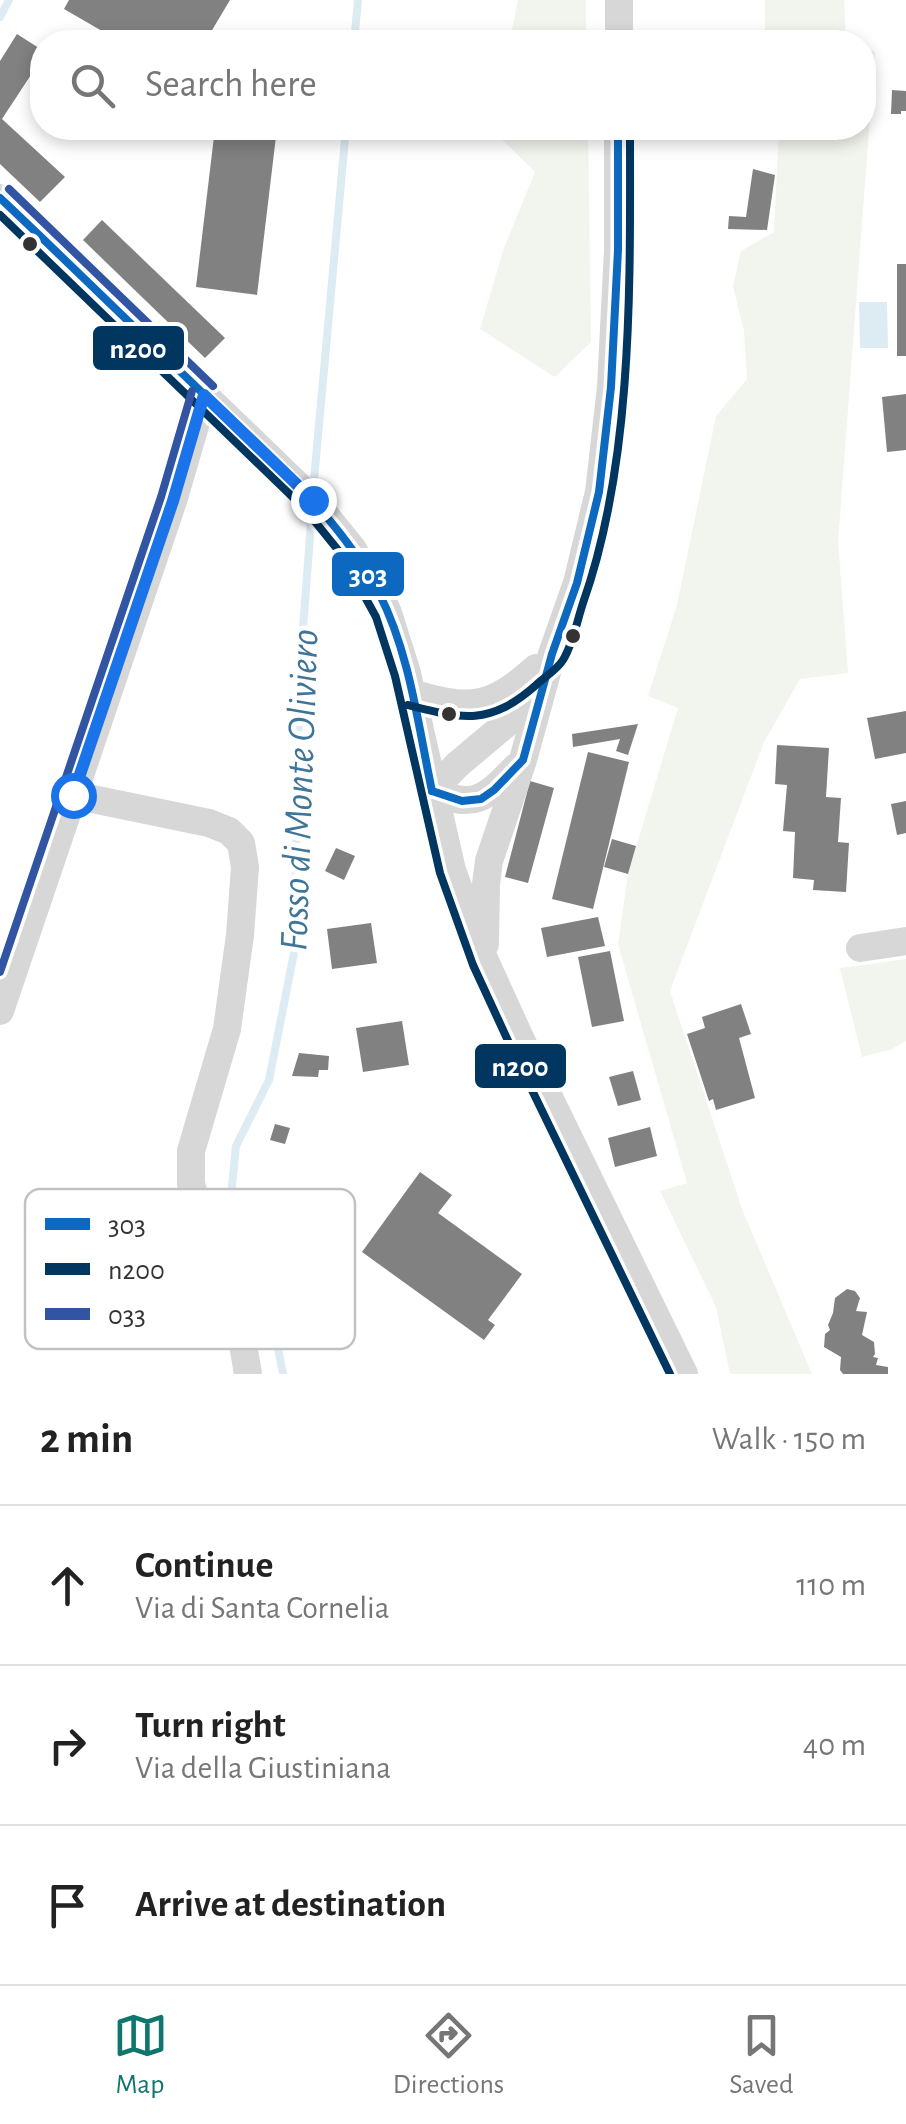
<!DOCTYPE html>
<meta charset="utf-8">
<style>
:root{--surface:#fff;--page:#f2f2f2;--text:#222;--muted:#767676;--line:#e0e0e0;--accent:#0f766e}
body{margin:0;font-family:"Alegreya Sans",sans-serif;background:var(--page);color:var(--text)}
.stop{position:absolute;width:30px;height:30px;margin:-22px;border:8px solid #1a73e8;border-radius:50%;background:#fff}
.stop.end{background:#1a73e8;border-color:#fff;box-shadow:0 2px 10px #0008}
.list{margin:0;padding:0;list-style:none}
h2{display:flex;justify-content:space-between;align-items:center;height:130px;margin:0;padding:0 40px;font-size:42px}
h2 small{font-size:32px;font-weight:400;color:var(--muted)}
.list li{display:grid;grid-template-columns:65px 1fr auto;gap:30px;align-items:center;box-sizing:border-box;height:160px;padding:0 40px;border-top:2px solid var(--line)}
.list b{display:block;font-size:38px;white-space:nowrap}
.list p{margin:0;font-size:32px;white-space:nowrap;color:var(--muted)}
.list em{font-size:32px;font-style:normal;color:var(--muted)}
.icon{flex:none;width:55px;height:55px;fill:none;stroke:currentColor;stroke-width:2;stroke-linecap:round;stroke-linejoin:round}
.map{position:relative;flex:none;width:906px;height:1374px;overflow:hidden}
.search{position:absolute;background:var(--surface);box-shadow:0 5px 15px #0003;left:30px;right:30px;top:30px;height:110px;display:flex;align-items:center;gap:25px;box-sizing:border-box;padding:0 35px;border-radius:40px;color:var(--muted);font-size:38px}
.sheet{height:610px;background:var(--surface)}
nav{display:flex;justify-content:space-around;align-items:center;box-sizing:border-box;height:140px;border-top:2px solid var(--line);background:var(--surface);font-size:28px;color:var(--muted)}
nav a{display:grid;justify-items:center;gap:5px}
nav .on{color:var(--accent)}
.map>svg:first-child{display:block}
</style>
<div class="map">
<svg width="906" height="1374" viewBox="0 0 906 1374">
<rect width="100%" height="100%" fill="#fff"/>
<g fill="#f1f5ed">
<path d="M518,0H586V42H497L511,34Z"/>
<path d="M765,0H844L846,42H765Z"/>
<path d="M864,50L875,51L838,541L848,673L800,679L764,742L670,991L742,1209L812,1374H730L716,1307L660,1191L687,1183L618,944L628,874L678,708L648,696L677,605L716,416L747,379L744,331L733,286L741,251L774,232L779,128H864Z"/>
<path d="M490,128H588L591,342L555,377L480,329L504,248L535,172Z"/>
<path d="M906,959V1041L890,1050L862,1057L840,968Z"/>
</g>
<path fill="#ddebf3" d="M859,302H887L888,348H860Z"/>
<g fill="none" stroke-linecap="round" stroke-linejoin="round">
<g stroke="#ddebf3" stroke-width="8">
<path d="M0,17L9,0"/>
<path d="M354,42L358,0"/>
<path d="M313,491L346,128"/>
<path d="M283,1374L276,1338L228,1225L236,1146L269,1080L294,953L300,668L312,510"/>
</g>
</g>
<g fill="#818181">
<path d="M69,0H230L205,42H121L64,9Z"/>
<path d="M17,34L42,50V58L2,119L65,177L40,202L0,164V61Z"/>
<path d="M892,90L906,91V111H901V114H891Z"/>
<path d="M215,128H277L257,295L196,287Z"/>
<path d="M753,169L775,175L767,230L728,229L729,216L746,217Z"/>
<path d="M102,220L225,338L205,358L83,240Z"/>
<rect x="897" y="264" width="9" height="92"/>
<path d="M906,394V450L887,452L882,397Z"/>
<path d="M906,711V753L875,759L867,718Z"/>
<path d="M638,724L628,755L616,751L620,739L573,747L572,734Z"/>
<path d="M777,745L829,748L826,797L841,798L838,842L849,843L846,892L813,890L814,880L793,878L795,832L783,831L787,785L775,784Z"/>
<path d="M588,752L629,762L593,909L552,899Z"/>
<path d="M530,781L554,788L528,883L505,877Z"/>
<path d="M906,801V833L897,835L891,804Z"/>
<path d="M612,839L636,846L628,874L604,867Z"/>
<path d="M336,848L355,856L344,880L325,871Z"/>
<path d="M598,917L605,946L547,957L541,928Z"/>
<path d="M371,923L377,963L332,969L327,929Z"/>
<path d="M610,951L624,1021L592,1027L578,957Z"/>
<path d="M741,1004L751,1034L739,1038L755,1098L716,1110L713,1099L709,1101L687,1034L705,1028L702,1017Z"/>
<path d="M402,1021L409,1065L363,1072L356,1028Z"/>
<path d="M299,1053L329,1056L328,1070H319L318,1077L292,1076Z"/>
<path d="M633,1071L641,1100L618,1106L609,1077Z"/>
<path d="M275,1124L290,1128L285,1144L270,1140Z"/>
<path d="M650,1127L657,1156L615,1167L608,1138Z"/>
<path d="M420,1172L452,1195L438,1213L522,1274L488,1320L495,1325L484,1340L362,1252Z"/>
<path d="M847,1289L855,1291L860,1298L856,1311L867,1312L862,1335L874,1342L875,1354L873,1357L878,1358L876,1365L888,1367V1374H843L840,1370L841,1357L824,1347L825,1334L830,1330L828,1325L833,1313L835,1298Z"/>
</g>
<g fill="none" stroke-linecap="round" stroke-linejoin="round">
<g stroke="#d7d7d7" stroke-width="28">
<path d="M619,0V42"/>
<path d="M0,198L313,500L352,548L380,595L388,613L407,673L452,870L485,961L521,1040L684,1374"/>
<path d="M411,693C469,710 489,710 536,668"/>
<path d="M432,791L457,765L513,718L533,686"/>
<path d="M432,791C475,810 486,798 516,767"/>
<path d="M73,795L209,823L229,831L241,843L245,867L240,935L227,1029L191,1151V1184L216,1266L242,1338L248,1374"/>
<path d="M485,944L486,884L489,861L523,760L552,654L577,583L599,492L611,387L618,250V128"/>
<path d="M860,948L906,941"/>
<path d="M0,1011L173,501L204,395"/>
</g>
<g stroke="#fff" stroke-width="15">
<g id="bus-1">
<path d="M0,198C72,266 143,336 214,404C274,462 340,518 379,593C410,654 418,725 432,791"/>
<path d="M432,791L462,801L481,799L494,790L523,760L552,654L577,583L599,492L611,387L618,250V128"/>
</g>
</g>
<g stroke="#fff" stroke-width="15">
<g id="bus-2">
<path d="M0,215L304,508L342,555L376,617L395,676L440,873L473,965L510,1045L670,1374"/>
<path d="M408,705C463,719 489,726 535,686C543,678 557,670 563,660C573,644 577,621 583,603C634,459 630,279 630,128"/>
</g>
</g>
<g stroke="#fff" stroke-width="15">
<g id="bus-3">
<path d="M9,189L213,386"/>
<path d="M0,972L161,497L192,391"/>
</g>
</g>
<use href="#bus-1" stroke="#0c69bf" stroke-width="8"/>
<use href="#bus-2" stroke="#00365f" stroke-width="8"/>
<use href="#bus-3" stroke="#3155a3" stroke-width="8"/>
</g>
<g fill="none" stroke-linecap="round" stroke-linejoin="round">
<path stroke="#1a73e8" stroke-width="12" d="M73,795L173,501L204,395L313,500"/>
</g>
<g fill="#333" stroke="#fff" stroke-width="4">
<circle cx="30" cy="244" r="9"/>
<circle cx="573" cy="636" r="9"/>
<circle cx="449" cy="714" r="9"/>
</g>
<g text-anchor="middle" stroke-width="10" stroke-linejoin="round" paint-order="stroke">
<g font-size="40" font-style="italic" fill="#3f7597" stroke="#fff">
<text transform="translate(298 790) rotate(-88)" y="14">Fosso di Monte Oliviero</text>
</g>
</g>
<rect x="25" y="1189" width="330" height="160" rx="15" fill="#fff" stroke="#c2c2c2" stroke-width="2.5"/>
<rect x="45" y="1218" width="45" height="12" fill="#0c69bf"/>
<rect x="45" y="1263" width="45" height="12" fill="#00365f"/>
<rect x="45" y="1308" width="45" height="12" fill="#3155a3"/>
<g font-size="28" fill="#333">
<text x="108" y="1234">303</text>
<text x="108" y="1279">n200</text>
<text x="108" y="1324">033</text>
</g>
<g stroke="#fff" stroke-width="4">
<rect x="91" y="324" width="95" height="48" rx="10" fill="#00365f"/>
<rect x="330" y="550" width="76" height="48" rx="10" fill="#0c69bf"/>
<rect x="473" y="1042" width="95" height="48" rx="10" fill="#00365f"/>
</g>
<g font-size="28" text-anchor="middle" font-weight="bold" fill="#fff">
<text x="138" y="358">n200</text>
<text x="368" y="584">303</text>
<text x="520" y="1076">n200</text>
</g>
</svg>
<div class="stop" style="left:73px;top:795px"></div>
<div class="stop end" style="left:313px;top:500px"></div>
<div class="search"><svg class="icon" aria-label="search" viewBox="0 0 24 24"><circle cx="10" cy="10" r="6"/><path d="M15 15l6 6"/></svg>Search here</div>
</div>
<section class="sheet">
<h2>2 min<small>Walk · 150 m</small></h2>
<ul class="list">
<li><svg class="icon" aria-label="ahead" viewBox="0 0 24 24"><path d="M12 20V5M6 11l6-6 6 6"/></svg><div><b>Continue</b><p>Via di Santa Cornelia</p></div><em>110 m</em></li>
<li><svg class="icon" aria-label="right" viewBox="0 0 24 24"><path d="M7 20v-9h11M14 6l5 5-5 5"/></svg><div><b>Turn right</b><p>Via della Giustiniana</p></div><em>40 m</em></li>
<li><svg class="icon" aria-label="arrive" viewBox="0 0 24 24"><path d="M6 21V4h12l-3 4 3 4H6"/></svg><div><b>Arrive at destination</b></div></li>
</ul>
</section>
<nav>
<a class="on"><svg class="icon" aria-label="map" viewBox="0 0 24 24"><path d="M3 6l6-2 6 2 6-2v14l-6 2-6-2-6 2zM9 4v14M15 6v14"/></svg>Map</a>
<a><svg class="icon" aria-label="directions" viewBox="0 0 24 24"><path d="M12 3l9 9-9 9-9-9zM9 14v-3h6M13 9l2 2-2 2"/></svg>Directions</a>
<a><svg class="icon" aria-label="saved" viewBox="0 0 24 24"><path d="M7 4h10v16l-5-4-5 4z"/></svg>Saved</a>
</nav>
